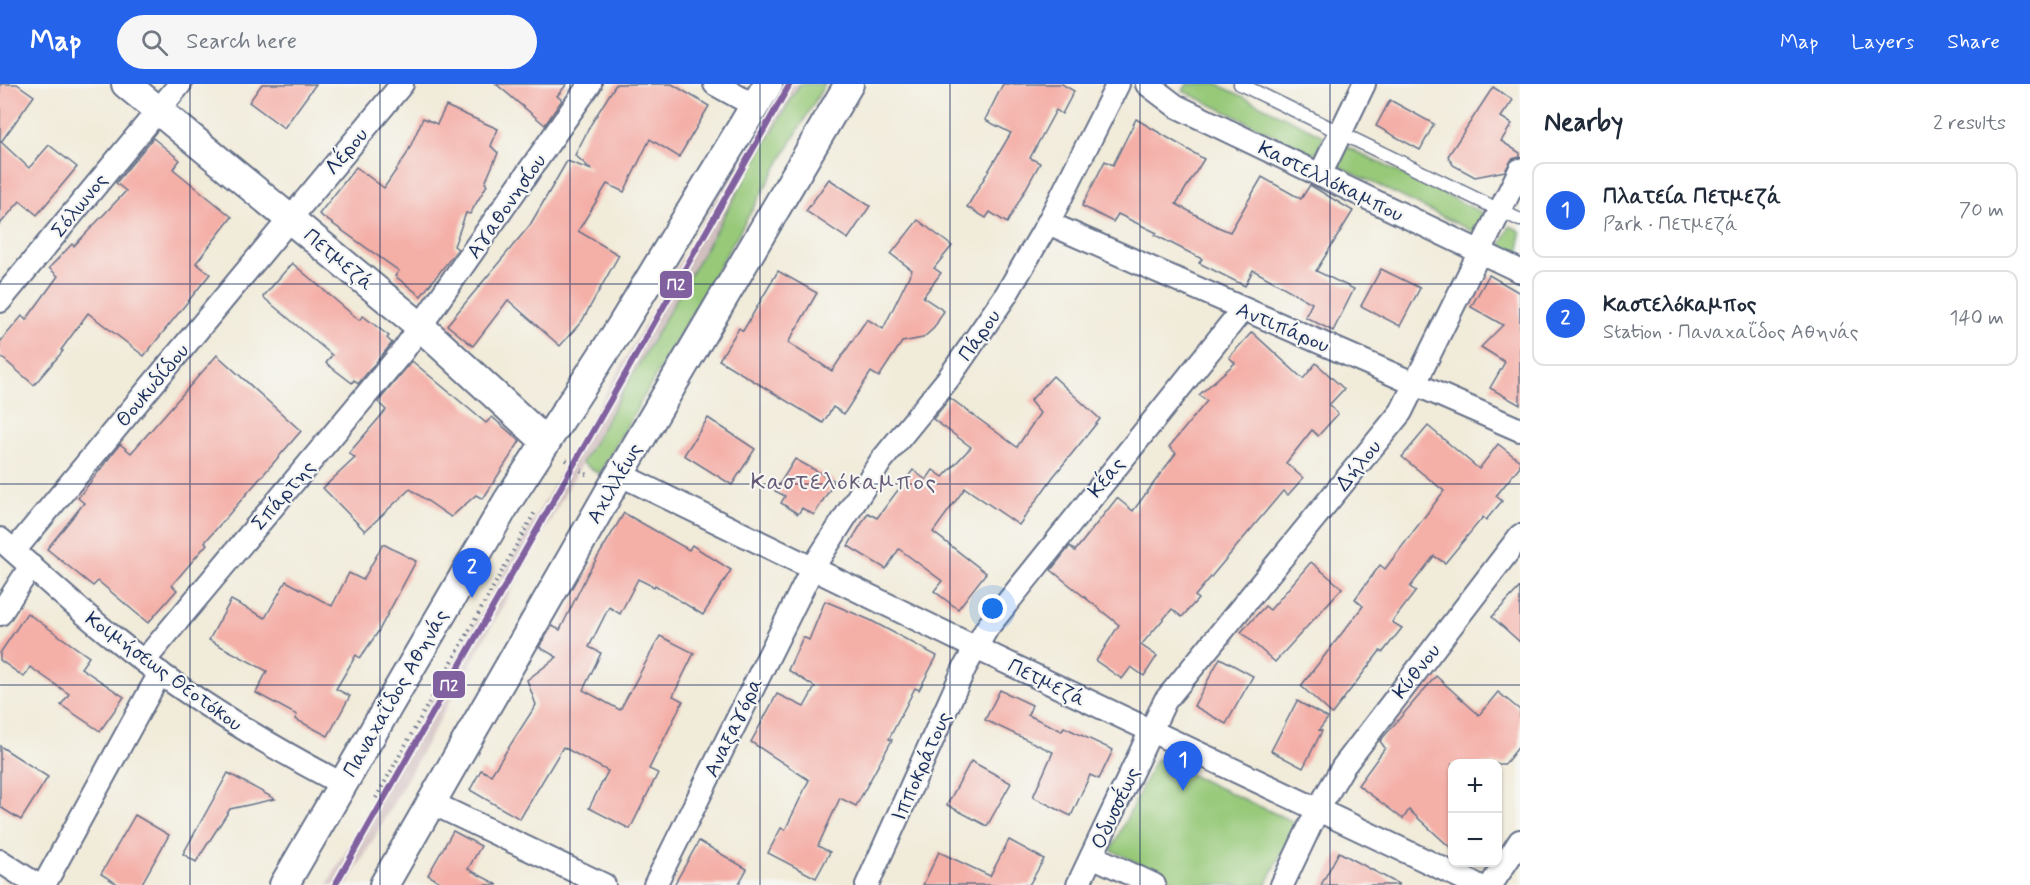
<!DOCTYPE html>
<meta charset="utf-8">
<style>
:root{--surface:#fff;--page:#f6f6f7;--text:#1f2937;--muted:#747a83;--line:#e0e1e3;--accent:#2563eb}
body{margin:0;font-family:Mynerve,sans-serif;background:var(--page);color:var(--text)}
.controls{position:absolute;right:18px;bottom:18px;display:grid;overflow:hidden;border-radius:12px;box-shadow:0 2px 4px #0004}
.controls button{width:54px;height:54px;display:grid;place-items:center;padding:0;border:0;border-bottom:2px solid var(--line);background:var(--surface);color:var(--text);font:30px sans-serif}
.you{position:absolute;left:993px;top:525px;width:21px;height:21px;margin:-15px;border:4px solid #fff;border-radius:50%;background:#1a73e8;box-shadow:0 0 0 9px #1a73e833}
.badge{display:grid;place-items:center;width:39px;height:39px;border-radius:50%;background:var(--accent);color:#fff;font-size:20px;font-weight:700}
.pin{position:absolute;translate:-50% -50px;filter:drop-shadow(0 2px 3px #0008)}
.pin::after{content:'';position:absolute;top:32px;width:21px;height:18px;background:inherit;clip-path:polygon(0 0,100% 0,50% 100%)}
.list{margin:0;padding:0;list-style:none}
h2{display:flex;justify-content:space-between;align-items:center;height:78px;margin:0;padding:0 24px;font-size:26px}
h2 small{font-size:20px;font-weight:400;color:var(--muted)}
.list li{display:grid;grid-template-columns:39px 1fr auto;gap:18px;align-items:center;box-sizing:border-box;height:96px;margin:0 12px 12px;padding:0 12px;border:2px solid var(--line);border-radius:12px}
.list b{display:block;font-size:22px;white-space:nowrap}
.list p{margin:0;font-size:20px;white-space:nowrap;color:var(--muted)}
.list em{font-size:20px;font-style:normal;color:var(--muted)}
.icon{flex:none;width:33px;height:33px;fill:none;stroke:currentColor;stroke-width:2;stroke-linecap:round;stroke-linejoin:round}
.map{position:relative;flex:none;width:1520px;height:801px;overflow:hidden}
header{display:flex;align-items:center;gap:36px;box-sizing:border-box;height:84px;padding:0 30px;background:var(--accent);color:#fff}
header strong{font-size:28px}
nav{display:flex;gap:33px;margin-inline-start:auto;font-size:21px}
.search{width:420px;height:54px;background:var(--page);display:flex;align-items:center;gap:15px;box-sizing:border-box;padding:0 21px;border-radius:33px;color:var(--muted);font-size:22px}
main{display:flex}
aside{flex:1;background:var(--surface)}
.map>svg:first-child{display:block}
</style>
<header>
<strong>Map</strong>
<div class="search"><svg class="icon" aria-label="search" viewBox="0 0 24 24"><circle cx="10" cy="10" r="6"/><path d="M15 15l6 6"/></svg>Search here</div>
<nav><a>Map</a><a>Layers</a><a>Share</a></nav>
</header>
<main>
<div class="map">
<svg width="1520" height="801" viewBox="0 0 1520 801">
<rect width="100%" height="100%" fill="#f6f6f2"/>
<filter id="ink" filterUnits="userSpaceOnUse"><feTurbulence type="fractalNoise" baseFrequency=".0167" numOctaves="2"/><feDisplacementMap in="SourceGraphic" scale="12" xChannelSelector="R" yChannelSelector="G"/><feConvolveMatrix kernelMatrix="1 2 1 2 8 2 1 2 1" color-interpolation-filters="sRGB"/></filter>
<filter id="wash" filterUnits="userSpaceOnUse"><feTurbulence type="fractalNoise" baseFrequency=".008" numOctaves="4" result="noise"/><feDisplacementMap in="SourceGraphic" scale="24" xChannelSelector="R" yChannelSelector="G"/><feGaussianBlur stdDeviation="1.35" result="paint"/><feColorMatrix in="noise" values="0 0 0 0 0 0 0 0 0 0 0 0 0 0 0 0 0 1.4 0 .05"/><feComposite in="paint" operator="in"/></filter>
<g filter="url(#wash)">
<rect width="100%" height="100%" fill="#f1ebd9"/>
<path fill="#d2bfc0" d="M781,0H800L582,379L348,801H327Z"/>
<g fill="#97c979" stroke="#597c6c" stroke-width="1.5">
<path d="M800,0H825L599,390L582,379Z"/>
<path d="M1187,0H1217L1324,52L1315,71L1183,7Z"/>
<path d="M1343,61L1483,129L1474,148L1334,80Z"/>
<path d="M1510,142L1520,147V171L1501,161Z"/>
<path d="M1156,675L1296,739L1266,801H1183L1111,766Z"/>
</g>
<g id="blocks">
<g fill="#f4afa7">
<path d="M0,0H17L34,12L1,58L29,84L49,61L77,83L37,131L20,117L0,140Z"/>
<path d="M262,0H316L284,44L249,18Z"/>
<path d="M496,0H567L557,12L562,16L545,41Z"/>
<path d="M616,0H672L709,22L679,73L650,55L624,108L607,100L578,147L619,171L582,237L560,262L508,216L473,262L447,241L530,141L567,77L592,86L575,71L591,40Z"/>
<path d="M1003,0H1062L1074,7L1062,30L1056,26L1030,74L1040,79L1007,139L990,128L986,134L967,123L1011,49L985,36Z"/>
<path d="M1493,3L1513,16L1501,33L1512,40L1501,57L1520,69V73L1512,75L1505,87L1475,93L1453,81L1448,72Z"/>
<path d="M1390,16L1434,40L1420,66L1376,42Z"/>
<path d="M446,22L498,45L491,62L498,69L485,99L487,101L470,130L466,129L454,162L458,165L421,212L395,192L399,187L319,130L356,83L384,104L407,70L423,34L437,40Z"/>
<path d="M1136,35L1204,75L1176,120L1218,143L1230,148L1262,93L1301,115L1310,101L1353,127L1316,187L1354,205L1333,247L1305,233L1312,219L1253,186L1245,202L1199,179L1202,175L1155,151L1157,149L1118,130L1113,138L1082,122L1105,77L1113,81Z"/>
<path d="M153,54L180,76L173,85L232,133L196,179L210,190L144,272L88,229L61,266L63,267L34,301L0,272V258L22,232L26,236L58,192L49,184L72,160L74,162L126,107L116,99Z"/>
<path d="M829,95L870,122L848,155L806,127Z"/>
<path d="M918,136L952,162L934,184L941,189L923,213L944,227L934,244L923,254L902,258L879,293L871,288L844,330L833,323L823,339L719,276L739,244L743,247L778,187L817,209L788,259L832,287L867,235L883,245L912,186L891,170Z"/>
<path d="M292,179L359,236L363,232L389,252L387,254L392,259L358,300L354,296L352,299L326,279L332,271L263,213Z"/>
<path d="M1381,185L1420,204L1400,242L1361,222Z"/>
<path d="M1489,191L1520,209V321L1490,304L1505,278L1481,263L1503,241L1471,223Z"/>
<path d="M1252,248L1303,295L1316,279L1344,305L1329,321L1338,330L1318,352L1312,346L1286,379L1303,394L1288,411L1283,407L1195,512L1198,515L1182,533L1172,525L1141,561L1157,572L1144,592L1131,583L1122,595L1096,577L1119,541L1051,486L1070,462L1075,467L1117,414L1133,427L1176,369L1169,363L1207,317L1199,311L1235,279L1229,273Z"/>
<path d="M217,271L301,347L205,458L207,460L172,501L177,506L148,539L98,497L93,502L47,465L84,419L78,414L120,360L131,369Z"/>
<path d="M412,277L486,339L492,333L520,357L483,415L476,411L451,433L410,405L365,447L323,404L355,374L349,369L386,326L378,318Z"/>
<path d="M1053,292L1100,335L1053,393L1019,441L965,404L933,448L986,489L958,525L934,507L942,497L899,465L886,485L848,462L868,429L877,434L913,386L926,396L933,386L943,393L971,363L933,335L950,314L1017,363L1040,329L1030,317Z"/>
<path d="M708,334L755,365L732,401L684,371Z"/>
<path d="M1428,342L1479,385L1498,360L1520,377V382L1496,412L1502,417L1486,436L1483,433L1445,479L1434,472L1410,503L1416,507L1392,538L1402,544L1383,568L1380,567L1332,630L1301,602L1363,522L1355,515L1380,481L1385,485L1444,407L1402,373Z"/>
<path d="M795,375L835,397L814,431L802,424L798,430L781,419L785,412L775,407Z"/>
<path d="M624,429L689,466L692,461L731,486L703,531L655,501L654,503L638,495L620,530L609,523L589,563L601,569L583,606L620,626L660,552L694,569L673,612L683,617L649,685L658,689L630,745L589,724L608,687L563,663L520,735L470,706L481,686L491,691L536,621L527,596L557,573L539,563L552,542L560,546L588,489Z"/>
<path d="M383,460L416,477L378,548L360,574L356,571L336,605L350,612L328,652L295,635L297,631L256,609L267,587L209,556L231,516L265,534L286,497L332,522L349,489L363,496Z"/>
<path d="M1311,478L1342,504L1275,578L1241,548L1265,522L1270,526Z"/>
<path d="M1520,503V558L1492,533Z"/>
<path d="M825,517L870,536L937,572L919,606L915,604L889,655L892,656L856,722L840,714L818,762L830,768L816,794L768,769L781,744L785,746L809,696L751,658L777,610L804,623L815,603L788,586L803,553L809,556Z"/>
<path d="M27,529L89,573L81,584L124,613L100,647L61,621L69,610L30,583L24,593L0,576V569Z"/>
<path d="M1220,574L1253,592L1226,640L1194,622Z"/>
<path d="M1436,592L1479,631L1498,608L1520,626V661L1505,680H1452V765L1409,726L1403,735L1358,701L1385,664L1380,657Z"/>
<path d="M1000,606L1032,621L1028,631L1062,647L1064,643L1113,666L1099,695L1090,691L1071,732L1033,713L1053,668L985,636Z"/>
<path d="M1297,617L1328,634L1319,646L1322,647L1303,684L1271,667Z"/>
<path d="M0,662L48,693L21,736L0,723Z"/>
<path d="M971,677L1011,699L987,742L947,721Z"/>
<path d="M228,689L275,715L230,725L196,778L183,770Z"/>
<path d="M135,731L169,751L141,801H119L101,790Z"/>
<path d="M453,747L481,762L468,785L498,801H445L428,791Z"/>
<path d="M1009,756L1044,775L1029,801H923L939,768L990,792Z"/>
<path d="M699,757L747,785L738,801H674Z"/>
<path d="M1339,768L1400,801H1321Z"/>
</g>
</g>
</g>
<g filter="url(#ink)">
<use href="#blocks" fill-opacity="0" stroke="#667189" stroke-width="1.5"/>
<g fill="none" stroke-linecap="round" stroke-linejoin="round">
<g stroke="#667189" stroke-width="15">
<path id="service" d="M1240,0L1520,136"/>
</g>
<g stroke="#667189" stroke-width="26">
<g id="minor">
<path d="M715,0L755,22"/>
<path d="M1147,0L1176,22L1520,187"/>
<path d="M1320,91L1364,0"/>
<path d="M1048,139L1520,346"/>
<path d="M0,217L180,0"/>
<path d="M619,390L974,563L1477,801"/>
<path d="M0,455C38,488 75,523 114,554C185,612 262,658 342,700"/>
<path d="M14,467L402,0"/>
<path d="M0,530L31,482"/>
<path d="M144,577L403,267L590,0"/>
<path d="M430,718L604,801"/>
<path d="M1092,772L1154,801"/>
<path d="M0,777L37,801"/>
<path d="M44,801L160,589"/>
<path d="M655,801L812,485L881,377L948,295L1006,211L1048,139L1118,0"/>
<path d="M867,801L965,583L987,544L1242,226"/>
<path d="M1078,801L1165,617L1401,328L1520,86"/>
<path d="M1282,801L1318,725L1343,683L1520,452"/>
<path d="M1491,801L1520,757"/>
</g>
</g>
<g stroke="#667189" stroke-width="32">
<g id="tertiary">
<path d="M126,0L421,243L546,358"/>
<path d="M284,801L507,418L620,244L768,0"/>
<path d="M384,801L611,405L849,0"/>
</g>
</g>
<g stroke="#667189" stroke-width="4" stroke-dasharray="1.5 4.5" stroke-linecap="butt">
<path d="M566,376L589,392"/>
<path d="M376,714L535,428"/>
</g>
<use href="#service" stroke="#fff" stroke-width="12"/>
<use href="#minor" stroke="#fff" stroke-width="22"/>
<use href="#tertiary" stroke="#fff" stroke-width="28"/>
<g stroke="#f6f6f2" stroke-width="10">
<path id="rail-1" d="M335,801L790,0"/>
</g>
<use href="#rail-1" stroke="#81609f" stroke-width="6"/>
</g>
</g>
<path fill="none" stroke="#1b2f5e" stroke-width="1.5" stroke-opacity="0.55" d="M190,0V801M380,0V801M570,0V801M760,0V801M950,0V801M1140,0V801M1330,0V801M0,200H1520M0,400H1520M0,601H1520"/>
<g text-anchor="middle" stroke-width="4.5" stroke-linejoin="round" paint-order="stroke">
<g font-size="21" fill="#1b2f5e" stroke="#f6f6f2">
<text transform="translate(346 67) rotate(-50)" y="7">Λέρου</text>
<text transform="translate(1331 97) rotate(26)" y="7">Καστελλόκαμπου</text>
<text transform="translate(79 121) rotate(-51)" y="7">Σόλωνος</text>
<text transform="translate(506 122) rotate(-55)" y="7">Αγαθονησίου</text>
<text transform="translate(339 175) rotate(40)" y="7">Πετμεζά</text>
<text transform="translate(1283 243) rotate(23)" y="7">Αντιπάρου</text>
<text transform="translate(979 251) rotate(-55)" y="7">Πάρου</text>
<text transform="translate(152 301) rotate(-50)" y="7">Θουκυδίδου</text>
<text transform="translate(1358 381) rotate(-51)" y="7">Δήλου</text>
<text transform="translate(1106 393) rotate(-51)" y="7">Κέας</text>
<text transform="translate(614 399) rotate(-60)" y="7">Αχιλλέως</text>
<text transform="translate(283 411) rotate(-49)" y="7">Σπάρτης</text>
<text transform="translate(164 587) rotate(36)" y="7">Κοιμήσεως Θεοτόκου</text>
<text transform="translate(1416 587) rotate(-52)" y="7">Κύθνου</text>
<text transform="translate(1047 598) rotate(26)" y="7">Πετμεζά</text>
<text transform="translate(395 609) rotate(-60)" y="7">Παναχαΐδος Αθηνάς</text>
<text transform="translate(733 643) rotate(-64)" y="7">Αναξαγόρα</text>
<text transform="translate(921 682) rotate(-66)" y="7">Ιπποκράτους</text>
<text transform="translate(1115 724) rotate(-65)" y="7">Οδυσσέως</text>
</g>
<g font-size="24" letter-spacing="1.5" fill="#675c78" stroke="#f6f6f2">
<text x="844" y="405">Καστελόκαμπος</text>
</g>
</g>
<g stroke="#f6f6f2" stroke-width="2">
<rect x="659" y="186" width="34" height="29" rx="6" fill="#81609f"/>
<rect x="432" y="586" width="34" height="29" rx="6" fill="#81609f"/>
</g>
<g font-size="16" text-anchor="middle" font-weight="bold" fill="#fff">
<text x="676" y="206">Π2</text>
<text x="449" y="607">Π2</text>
</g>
</svg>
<div class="controls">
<button>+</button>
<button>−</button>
</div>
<div class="you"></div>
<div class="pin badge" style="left:1183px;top:707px">1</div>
<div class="pin badge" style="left:472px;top:514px">2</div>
</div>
<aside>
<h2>Nearby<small>2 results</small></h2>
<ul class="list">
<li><span class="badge">1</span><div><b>Πλατεία Πετμεζά</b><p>Park · Πετμεζά</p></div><em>70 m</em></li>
<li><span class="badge">2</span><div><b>Καστελόκαμπος</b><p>Station · Παναχαΐδος Αθηνάς</p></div><em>140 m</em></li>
</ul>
</aside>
</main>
